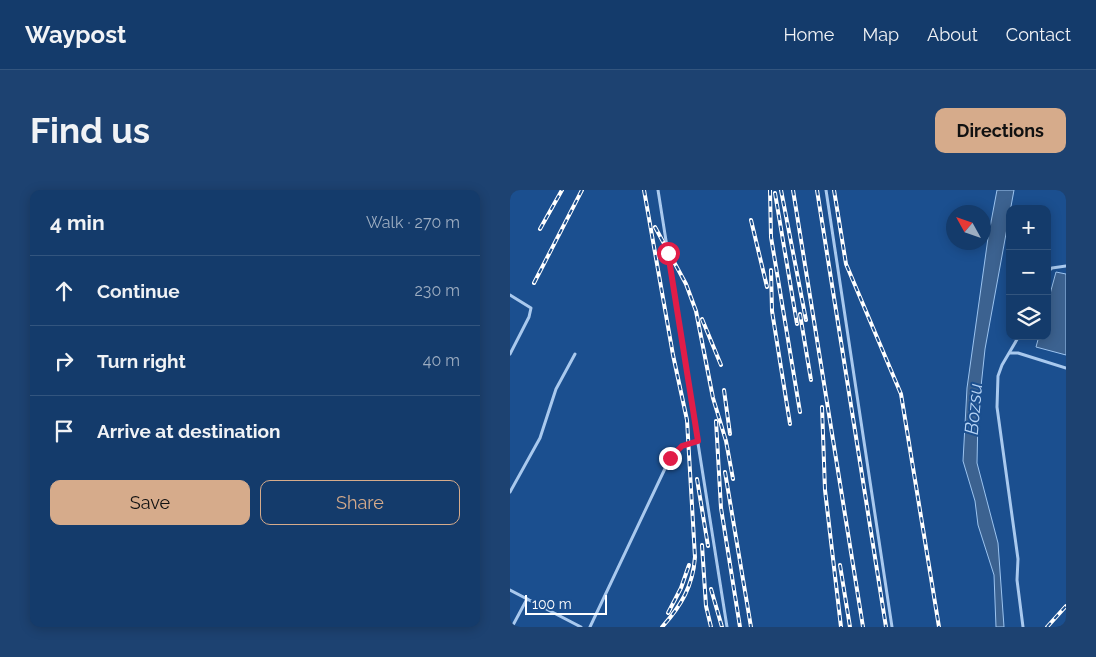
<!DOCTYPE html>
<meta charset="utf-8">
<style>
:root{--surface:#143b6b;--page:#1d4271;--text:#f1f3f6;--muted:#9dadc1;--line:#33557e;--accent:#d6ab8b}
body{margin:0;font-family:Raleway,sans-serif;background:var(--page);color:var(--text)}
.controls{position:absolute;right:15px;top:15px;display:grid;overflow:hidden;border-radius:10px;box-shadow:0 2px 12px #0003}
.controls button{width:45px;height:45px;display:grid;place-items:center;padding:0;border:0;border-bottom:1px solid var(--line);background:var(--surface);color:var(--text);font:25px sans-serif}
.compass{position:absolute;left:436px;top:15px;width:45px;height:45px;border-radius:50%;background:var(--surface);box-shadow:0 2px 12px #0003;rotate:310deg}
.scale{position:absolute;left:15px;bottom:12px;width:82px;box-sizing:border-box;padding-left:5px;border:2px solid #fff;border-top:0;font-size:14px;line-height:18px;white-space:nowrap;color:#fff;-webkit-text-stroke:4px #1b4f8f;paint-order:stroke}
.stop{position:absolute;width:15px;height:15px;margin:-11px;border:4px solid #e11d48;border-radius:50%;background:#fff}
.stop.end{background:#e11d48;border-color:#fff;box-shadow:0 1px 5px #0008}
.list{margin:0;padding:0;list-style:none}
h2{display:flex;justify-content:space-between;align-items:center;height:65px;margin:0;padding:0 20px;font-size:21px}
h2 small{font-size:16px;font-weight:400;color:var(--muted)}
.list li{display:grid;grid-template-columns:32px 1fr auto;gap:15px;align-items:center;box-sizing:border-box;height:70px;padding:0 20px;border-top:1px solid var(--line)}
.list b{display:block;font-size:19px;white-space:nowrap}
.list em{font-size:16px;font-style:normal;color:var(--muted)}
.actions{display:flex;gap:10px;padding:15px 20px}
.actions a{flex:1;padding:11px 0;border:1px solid var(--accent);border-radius:10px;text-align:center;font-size:18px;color:var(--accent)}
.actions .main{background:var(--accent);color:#111}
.icon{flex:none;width:28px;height:28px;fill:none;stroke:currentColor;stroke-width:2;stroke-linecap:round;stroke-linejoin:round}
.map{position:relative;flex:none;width:556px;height:437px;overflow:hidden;border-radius:10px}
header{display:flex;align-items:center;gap:30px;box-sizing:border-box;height:70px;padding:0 25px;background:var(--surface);border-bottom:1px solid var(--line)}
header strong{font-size:24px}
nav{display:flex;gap:28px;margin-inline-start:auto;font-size:18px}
.intro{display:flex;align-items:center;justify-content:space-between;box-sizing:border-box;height:120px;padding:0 30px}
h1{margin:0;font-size:35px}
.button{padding:12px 22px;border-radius:10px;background:var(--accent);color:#111;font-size:18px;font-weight:700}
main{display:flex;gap:30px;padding:0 30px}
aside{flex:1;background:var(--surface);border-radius:10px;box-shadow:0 2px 12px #0003}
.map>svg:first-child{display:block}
</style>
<header>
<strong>Waypost</strong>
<nav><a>Home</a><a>Map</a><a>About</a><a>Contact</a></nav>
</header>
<div class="intro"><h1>Find us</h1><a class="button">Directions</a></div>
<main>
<aside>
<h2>4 min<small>Walk · 270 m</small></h2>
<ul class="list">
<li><svg class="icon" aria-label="ahead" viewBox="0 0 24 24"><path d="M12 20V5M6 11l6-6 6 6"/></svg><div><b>Continue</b></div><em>230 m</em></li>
<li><svg class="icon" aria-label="right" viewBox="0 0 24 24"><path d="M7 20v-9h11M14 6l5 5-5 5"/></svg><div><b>Turn right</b></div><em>40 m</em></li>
<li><svg class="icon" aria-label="arrive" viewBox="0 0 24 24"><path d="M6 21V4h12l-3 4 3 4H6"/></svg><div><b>Arrive at destination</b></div></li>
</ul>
<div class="actions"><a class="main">Save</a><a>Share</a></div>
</aside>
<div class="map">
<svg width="556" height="437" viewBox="0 0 556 437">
<rect width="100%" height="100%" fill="#1b4f8f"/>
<g fill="#3c6290" stroke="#9cc4f0">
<path d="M487,0H504L475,159L468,225L467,273L488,353L494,437H486L484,385L468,335L465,311L453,271L457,198L478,48Z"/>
<path d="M546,82L556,84V165L526,157L529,146H537V115Z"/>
</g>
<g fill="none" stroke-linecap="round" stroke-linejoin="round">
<g stroke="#a9c9ee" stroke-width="3">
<path d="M148,0L217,437"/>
<path d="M316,0L382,437"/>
<path d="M537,82L542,78L556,76"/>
<path d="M0,105L21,118L19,127L0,164"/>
<path d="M509,146L492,175L488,186L487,217L508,369L507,390L513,437"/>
<path d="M500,163H508L556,178"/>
<path d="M0,302L30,248L46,199L65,164"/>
<path d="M0,400L71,437"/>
<path d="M2,437L17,409"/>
<path d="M80,437L160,268L172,256L188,251"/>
</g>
<g stroke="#fff" stroke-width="4">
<g id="rail">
<path d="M134,0L163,165L177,230L185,367C183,396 171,416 152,437"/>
<path d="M260,0L261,47L290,222"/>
<path d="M271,0L296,130"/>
<path d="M283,0L353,437"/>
<path d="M307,0L376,437"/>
<path d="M324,0L336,74L391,204L429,437"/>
<path d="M265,3L287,134"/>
<path d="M241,30L257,97"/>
<path d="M145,37L176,94L186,121L203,208L216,251L223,289"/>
<path d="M30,39L52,0"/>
<path d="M261,80L262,121L280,234"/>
<path d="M24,93L72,0"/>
<path d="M290,124L301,190"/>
<path d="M192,129L211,175"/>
<path d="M214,200L220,244"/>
<path d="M312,217L315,300L331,437"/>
<path d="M206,231L211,318L230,437"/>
<path d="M215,282L241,437"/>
<path d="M187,289L198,356"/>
<path d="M192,355L196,416L201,437"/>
<path d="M330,375L340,437"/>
<path d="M201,399L212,437"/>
<path d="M158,423L171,398L179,375"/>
<path d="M537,437L556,416"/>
</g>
</g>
<use href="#rail" stroke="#1b4f8f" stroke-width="2" stroke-dasharray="5.5" stroke-linecap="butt"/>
</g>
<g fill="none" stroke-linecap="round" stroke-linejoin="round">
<path stroke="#e11d48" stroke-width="6" d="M158,63L188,251L172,256L160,268"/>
</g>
<g text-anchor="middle" stroke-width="4" stroke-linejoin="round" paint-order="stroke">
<g font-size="19" font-style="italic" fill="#b5d3f5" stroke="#1b4f8f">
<text transform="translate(463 219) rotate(-85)" y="7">Bozsu</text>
</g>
</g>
</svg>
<div class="controls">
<button>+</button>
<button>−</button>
<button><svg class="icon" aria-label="layers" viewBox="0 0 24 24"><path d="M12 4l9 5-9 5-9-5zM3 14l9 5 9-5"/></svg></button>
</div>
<svg class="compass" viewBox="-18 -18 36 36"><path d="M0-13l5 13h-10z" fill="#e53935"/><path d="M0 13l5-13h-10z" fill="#9dadc1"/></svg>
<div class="scale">100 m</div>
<div class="stop" style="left:158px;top:63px"></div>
<div class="stop end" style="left:160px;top:268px"></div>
</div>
</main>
